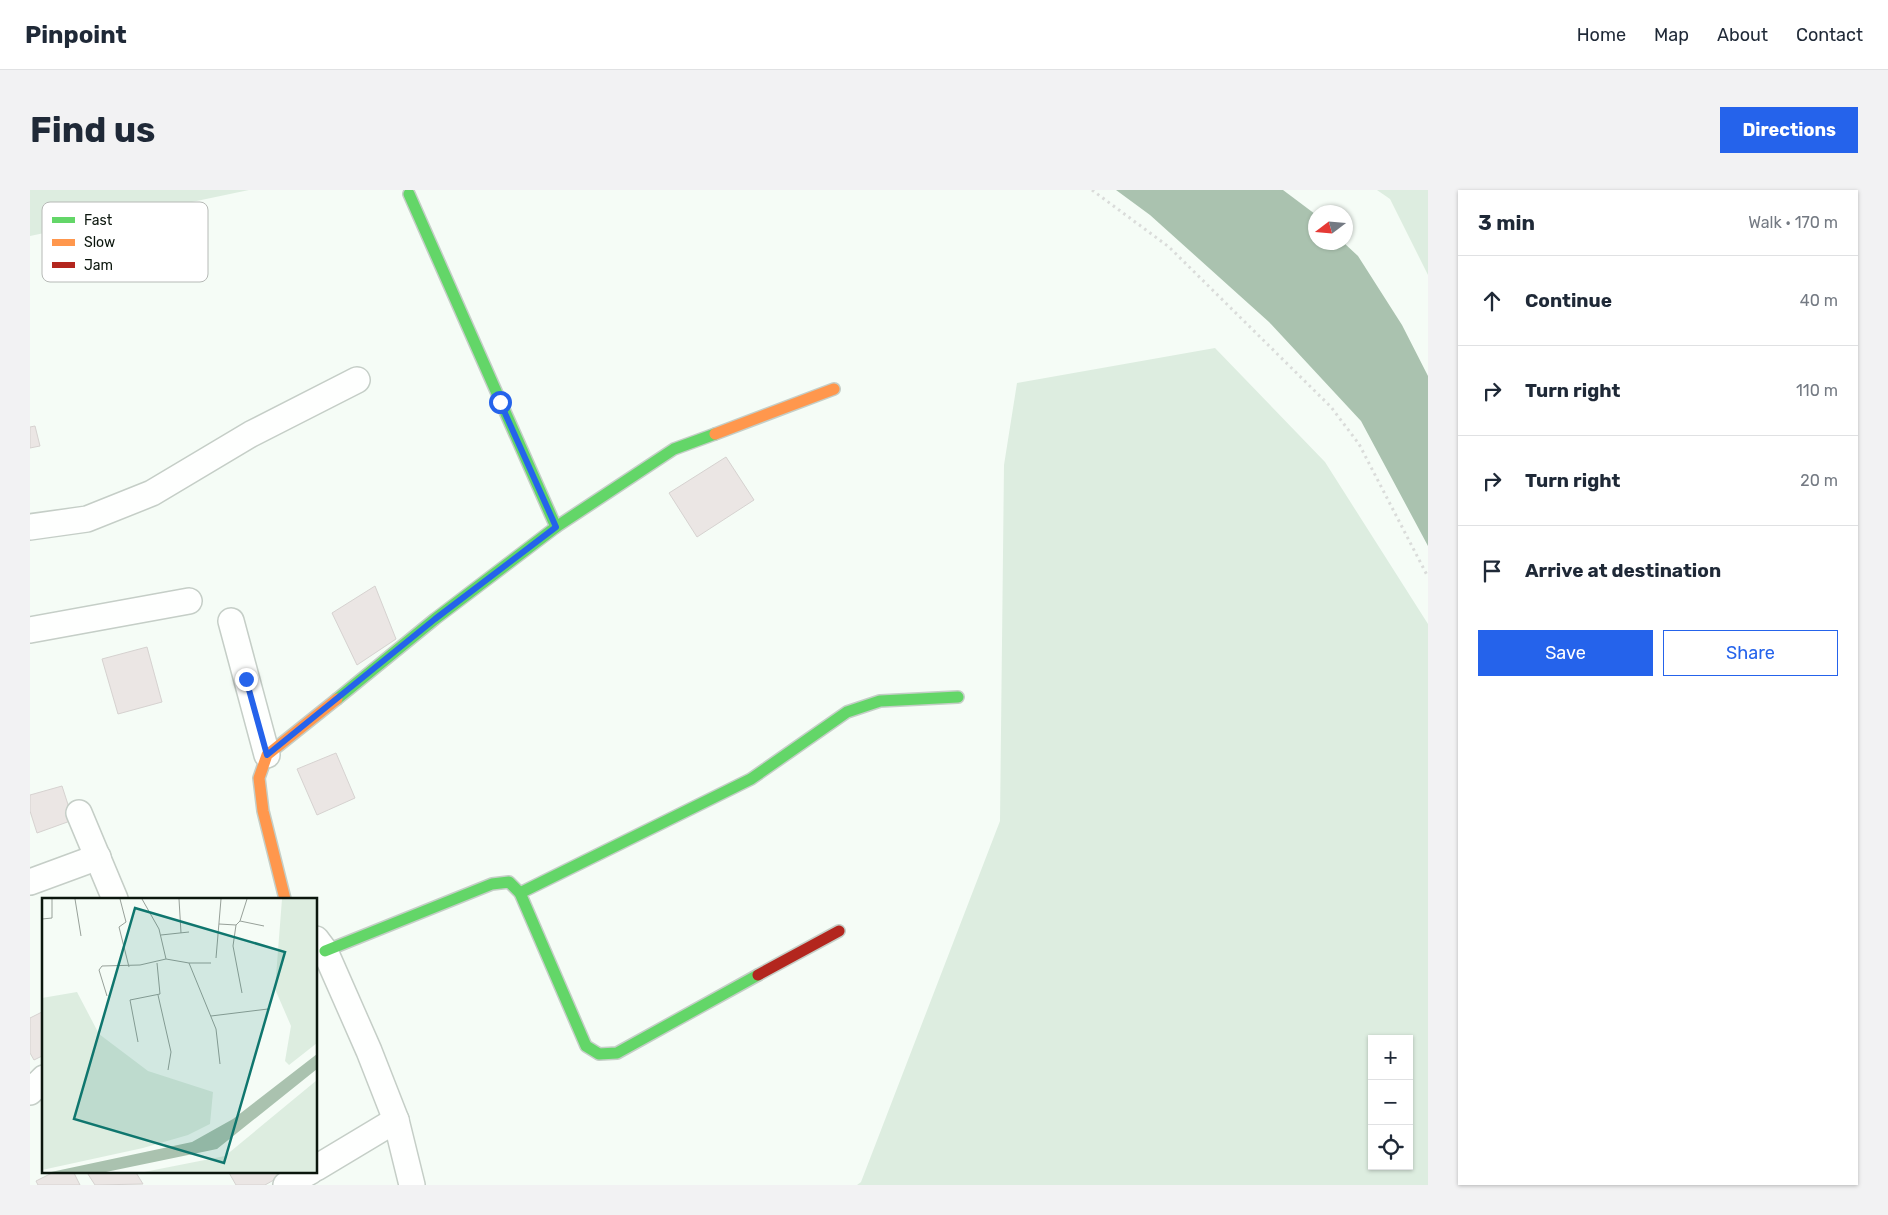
<!DOCTYPE html>
<meta charset="utf-8">
<style>
:root{--surface:#fff;--page:#f2f2f3;--text:#1f2937;--muted:#747a83;--line:#e0e1e3;--accent:#2563eb}
body{margin:0;font-family:Rubik,sans-serif;background:var(--page);color:var(--text)}
.controls{position:absolute;right:15px;bottom:15px;display:grid;overflow:hidden;border-radius:0px;box-shadow:0 1px 4px #0004}
.controls button{width:45px;height:45px;display:grid;place-items:center;padding:0;border:0;border-bottom:1px solid var(--line);background:var(--surface);color:var(--text);font:25px sans-serif}
.compass{position:absolute;left:1278px;top:15px;width:45px;height:45px;border-radius:50%;background:var(--surface);box-shadow:0 1px 4px #0004;rotate:254deg}
.stop{position:absolute;width:15px;height:15px;margin:-11px;border:4px solid #2563eb;border-radius:50%;background:#fff}
.stop.end{background:#2563eb;border-color:#fff;box-shadow:0 1px 5px #0008}
.list{margin:0;padding:0;list-style:none}
h2{display:flex;justify-content:space-between;align-items:center;height:65px;margin:0;padding:0 20px;font-size:21px}
h2 small{font-size:16px;font-weight:400;color:var(--muted)}
.list li{display:grid;grid-template-columns:32px 1fr auto;gap:15px;align-items:center;box-sizing:border-box;height:90px;padding:0 20px;border-top:1px solid var(--line)}
.list b{display:block;font-size:19px;white-space:nowrap}
.list em{font-size:16px;font-style:normal;color:var(--muted)}
.actions{display:flex;gap:10px;padding:15px 20px}
.actions a{flex:1;padding:11px 0;border:1px solid var(--accent);border-radius:0px;text-align:center;font-size:18px;color:var(--accent)}
.actions .main{background:var(--accent);color:#fff}
.icon{flex:none;width:28px;height:28px;fill:none;stroke:currentColor;stroke-width:2;stroke-linecap:round;stroke-linejoin:round}
.map{position:relative;flex:none;width:1398px;height:995px;overflow:hidden;border-radius:0px}
header{display:flex;align-items:center;gap:30px;box-sizing:border-box;height:70px;padding:0 25px;background:var(--surface);border-bottom:1px solid var(--line)}
header strong{font-size:24px}
nav{display:flex;gap:28px;margin-inline-start:auto;font-size:18px}
.intro{display:flex;align-items:center;justify-content:space-between;box-sizing:border-box;height:120px;padding:0 30px}
h1{margin:0;font-size:35px}
.button{padding:12px 22px;border-radius:0px;background:var(--accent);color:#fff;font-size:18px;font-weight:700}
main{display:flex;gap:30px;padding:0 30px}
aside{flex:1;background:var(--surface);border-radius:0px;box-shadow:0 1px 4px #0004}
.map>svg:first-child{display:block}
</style>
<header>
<strong>Pinpoint</strong>
<nav><a>Home</a><a>Map</a><a>About</a><a>Contact</a></nav>
</header>
<div class="intro"><h1>Find us</h1><a class="button">Directions</a></div>
<main>
<div class="map">
<svg width="1398" height="995" viewBox="0 0 1398 995">
<rect width="100%" height="100%" fill="#f5fcf6"/>
<g fill="#ddede0" fill-rule="evenodd">
<path d="M0,0H219L0,46Z"/>
<path d="M1347,0H1398V85L1360,9Z"/>
<path d="M1185,158L1295,272L1398,434V995H827L831,992L970,631L974,275L987,193ZM1342,849H1379V976H1342Z"/>
</g>
<path fill="#aac2af" d="M1086,0H1253L1285,24L1286,52L1314,53L1328,66L1372,135L1398,186V356L1331,231L1239,132L1120,25Z"/>
<g fill="#ebe6e4" stroke="#d6d2d0">
<path d="M5,236L10,256L0,258V237Z"/>
<path d="M696,267L724,310L667,347L639,303Z"/>
<path d="M345,396L366,449L327,475L302,423Z"/>
<path d="M117,457L132,512L88,524L72,469Z"/>
<path d="M306,563L325,608L287,625L267,579Z"/>
<path d="M32,596L43,630L7,643L0,621V605Z"/>
<path d="M14,821V865L4,870L0,863V828Z"/>
<path d="M26,981H43L50,995H8L6,991Z"/>
<path d="M56,981H105L113,994L65,995Z"/>
<path d="M198,981H255L256,983L235,995H206Z"/>
</g>
<g fill="none" stroke-linecap="round" stroke-linejoin="round">
<g stroke="#c5cec7" stroke-width="28">
<g id="street">
<path d="M0,337L57,329L122,303L221,244L327,190"/>
<path d="M201,431L237,565"/>
<path d="M0,440L159,411"/>
<path d="M49,623L85,709"/>
<path d="M0,692L68,667"/>
<path d="M286,749L295,761L339,861L366,930L382,995"/>
<path d="M0,902L14,888"/>
<path d="M286,978L366,930"/>
<path d="M256,995L281,981"/>
</g>
</g>
<g stroke="#c5cec7" stroke-width="14">
<g id="fast">
<path d="M379,4L526,337"/>
<path d="M307,509L405,429L526,337L644,259L685,244"/>
<path d="M490,703L721,589L817,522L850,511L928,507"/>
<path d="M295,761L462,694L479,692L490,703L556,856L569,864L587,863L728,785"/>
</g>
</g>
<g stroke="#c5cec7" stroke-width="14">
<g id="slow">
<path d="M685,244L804,199"/>
<path d="M255,709L233,621L229,588L237,565L307,509"/>
</g>
</g>
<g stroke="#c5cec7" stroke-width="14">
<path id="jam" d="M728,785L809,741"/>
</g>
<path stroke="#dadcda" stroke-width="3" stroke-dasharray="2.5 4" stroke-linecap="butt" d="M1062,0L1139,57L1301,217L1329,254L1398,387"/>
<use href="#street" stroke="#fefffe" stroke-width="25"/>
<use href="#fast" stroke="#63d668" stroke-width="11"/>
<use href="#slow" stroke="#ff974d" stroke-width="11"/>
<use href="#jam" stroke="#b3261e" stroke-width="11"/>
</g>
<g fill="none" stroke-linecap="round" stroke-linejoin="round">
<path stroke="#2563eb" stroke-width="6" d="M216,489L237,565L405,429L526,337L470,212"/>
</g>
<g transform="translate(12 708)">
<rect width="275" height="275" fill="#f5fcf6"/>
<path d="M240,1H275V145L247,167L243,163L249,128L233,91ZM35,94L57,136L106,173L171,194L168,226L146,237L101,250L0,272V100ZM275,182V274H102L183,258Z" fill="#ddede0"/>
<path d="M275,156V171L175,251L64,274H9L150,244L191,221Z" fill="#aac2af"/>
<path fill="none" stroke="#97a099" stroke-width="1" d="M33,1L39,38M78,1L84,24L77,29L87,69M137,1L139,35M0,21L10,20V1M198,23L222,28M177,26L194,27L198,23L205,1M194,27L191,48L200,95M119,37L147,34M174,60L179,1M124,61L147,65L174,131L178,166M147,65H169M116,97L129,154L126,172M65,98L57,72L60,68L98,67L124,61L117,31L100,1M169,118L226,111M96,144L88,102L118,96L115,65"/>
<path fill="#0f766e" fill-opacity="0.15" stroke="#0f766e" stroke-width="2.5" d="M93,10L243,54L182,265L32,221Z"/>
<rect width="275" height="275" fill="none" stroke="#0b160d" stroke-width="2.5"/>
</g>
<rect x="12" y="12" width="166" height="80" rx="8" fill="#fff" stroke="#b6b9b6" stroke-width="1"/>
<rect x="22" y="27" width="23" height="6" fill="#63d668"/>
<rect x="22" y="49" width="23" height="7" fill="#ff974d"/>
<rect x="22" y="72" width="23" height="6" fill="#b3261e"/>
<g font-size="14" fill="#0b160d">
<text x="54" y="35">Fast</text>
<text x="54" y="57">Slow</text>
<text x="54" y="80">Jam</text>
</g>
</svg>
<div class="controls">
<button>+</button>
<button>−</button>
<button><svg class="icon" aria-label="locate" viewBox="0 0 24 24"><circle cx="12" cy="12" r="6"/><path d="M12 2v4M12 18v4M2 12h4M18 12h4"/></svg></button>
</div>
<svg class="compass" viewBox="-18 -18 36 36"><path d="M0-13l5 13h-10z" fill="#e53935"/><path d="M0 13l5-13h-10z" fill="#747a83"/></svg>
<div class="stop" style="left:470px;top:212px"></div>
<div class="stop end" style="left:216px;top:489px"></div>
</div>
<aside>
<h2>3 min<small>Walk · 170 m</small></h2>
<ul class="list">
<li><svg class="icon" aria-label="ahead" viewBox="0 0 24 24"><path d="M12 20V5M6 11l6-6 6 6"/></svg><div><b>Continue</b></div><em>40 m</em></li>
<li><svg class="icon" aria-label="right" viewBox="0 0 24 24"><path d="M7 20v-9h11M14 6l5 5-5 5"/></svg><div><b>Turn right</b></div><em>110 m</em></li>
<li><svg class="icon" aria-label="right" viewBox="0 0 24 24"><path d="M7 20v-9h11M14 6l5 5-5 5"/></svg><div><b>Turn right</b></div><em>20 m</em></li>
<li><svg class="icon" aria-label="arrive" viewBox="0 0 24 24"><path d="M6 21V4h12l-3 4 3 4H6"/></svg><div><b>Arrive at destination</b></div></li>
</ul>
<div class="actions"><a class="main">Save</a><a>Share</a></div>
</aside>
</main>
